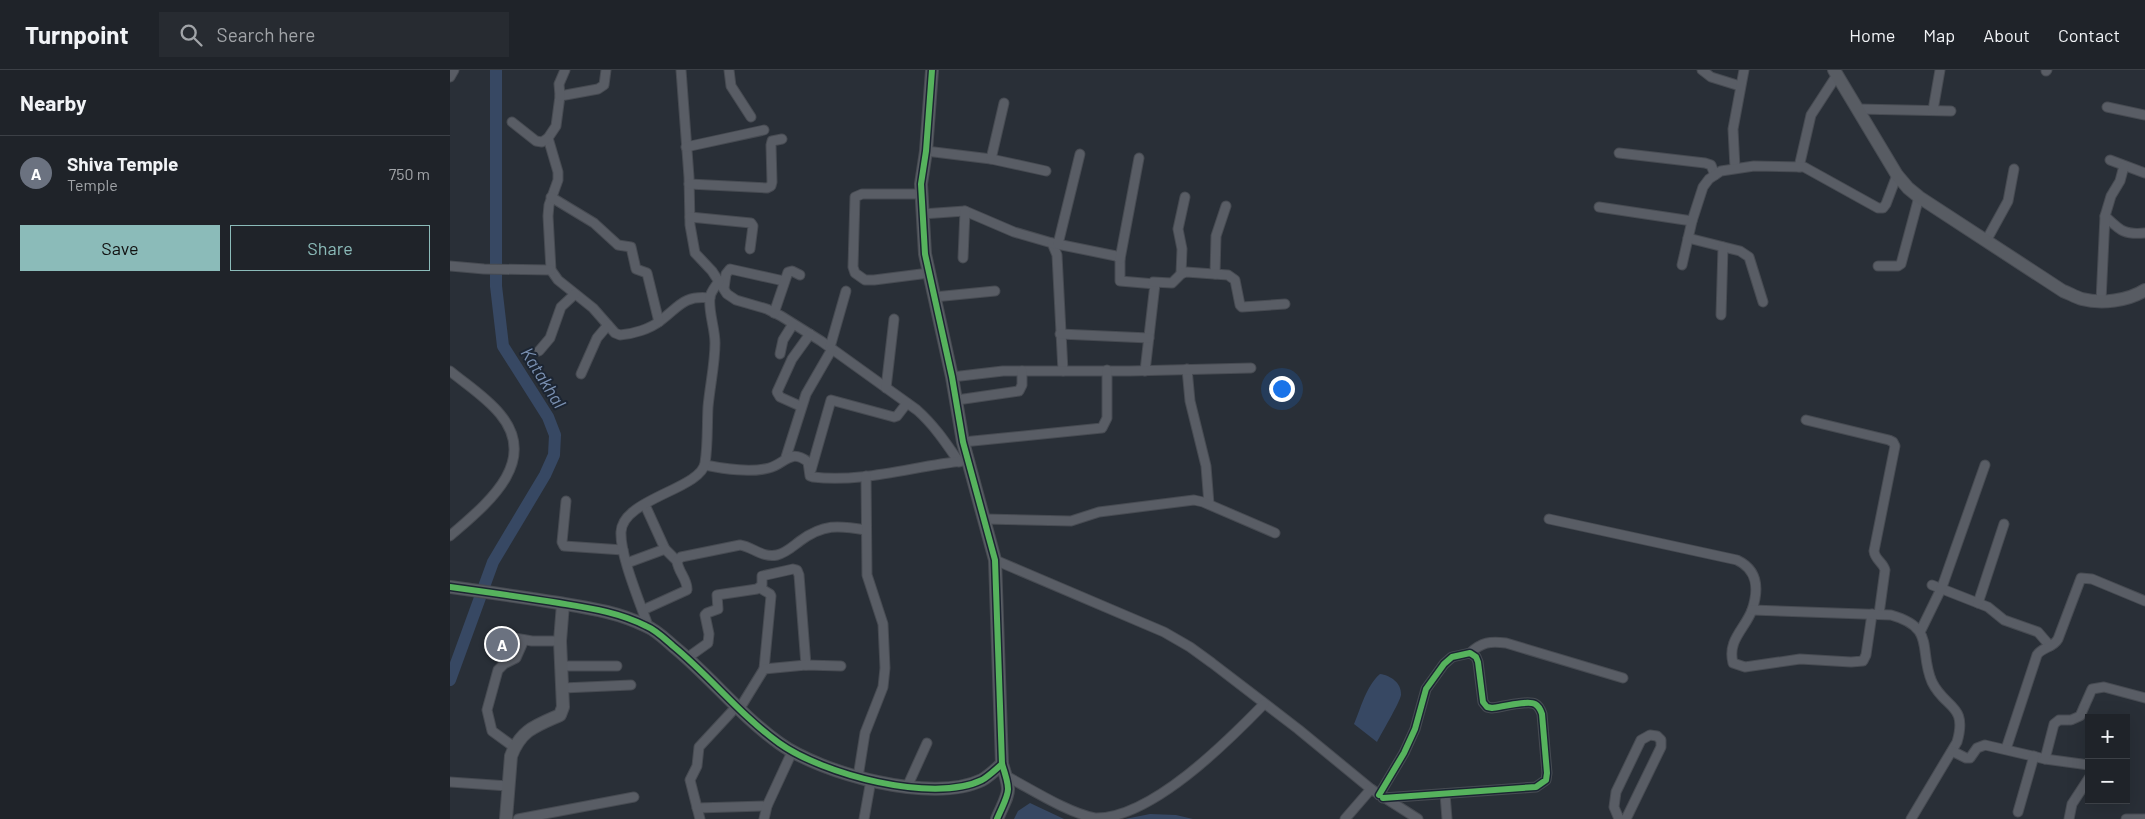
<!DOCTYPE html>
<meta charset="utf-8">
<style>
:root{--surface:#1f2329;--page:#272b31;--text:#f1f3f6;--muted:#a1a4a8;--line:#3c4046;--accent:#8bbbb9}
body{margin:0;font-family:Barlow,sans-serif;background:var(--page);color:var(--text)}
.controls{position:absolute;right:15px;bottom:15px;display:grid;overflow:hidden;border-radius:0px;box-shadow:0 5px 20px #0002}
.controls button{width:45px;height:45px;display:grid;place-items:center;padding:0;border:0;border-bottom:1px solid var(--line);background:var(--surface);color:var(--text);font:25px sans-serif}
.you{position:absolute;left:831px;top:318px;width:18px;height:18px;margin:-12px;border:4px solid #fff;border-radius:50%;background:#1a73e8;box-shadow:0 0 0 8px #1a73e833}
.badge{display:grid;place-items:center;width:32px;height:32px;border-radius:50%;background:var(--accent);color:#fff;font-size:16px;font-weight:700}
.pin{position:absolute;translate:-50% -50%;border:2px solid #fff;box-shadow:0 1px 5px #0006}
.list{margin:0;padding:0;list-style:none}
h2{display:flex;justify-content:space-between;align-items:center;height:65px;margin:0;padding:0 20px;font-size:21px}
h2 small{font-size:16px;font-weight:400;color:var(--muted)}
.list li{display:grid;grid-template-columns:32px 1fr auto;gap:15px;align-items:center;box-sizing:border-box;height:75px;padding:0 20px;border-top:1px solid var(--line)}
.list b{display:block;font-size:19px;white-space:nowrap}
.list p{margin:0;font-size:16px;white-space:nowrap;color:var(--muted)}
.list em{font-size:16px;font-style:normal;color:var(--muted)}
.actions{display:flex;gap:10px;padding:15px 20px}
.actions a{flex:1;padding:11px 0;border:1px solid var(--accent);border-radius:0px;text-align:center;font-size:18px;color:var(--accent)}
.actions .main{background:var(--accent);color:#111}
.icon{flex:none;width:28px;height:28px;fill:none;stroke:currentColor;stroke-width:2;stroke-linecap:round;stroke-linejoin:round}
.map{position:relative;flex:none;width:1695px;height:749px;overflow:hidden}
header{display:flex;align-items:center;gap:30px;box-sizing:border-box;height:70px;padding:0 25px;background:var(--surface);border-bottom:1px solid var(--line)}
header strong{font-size:24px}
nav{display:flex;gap:28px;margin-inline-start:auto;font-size:18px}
.search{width:350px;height:45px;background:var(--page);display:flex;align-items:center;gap:12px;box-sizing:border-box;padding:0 18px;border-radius:0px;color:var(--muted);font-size:19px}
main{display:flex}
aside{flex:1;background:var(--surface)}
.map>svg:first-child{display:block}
</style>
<header>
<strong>Turnpoint</strong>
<div class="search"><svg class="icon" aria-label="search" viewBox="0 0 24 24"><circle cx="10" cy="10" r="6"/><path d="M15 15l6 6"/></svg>Search here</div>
<nav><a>Home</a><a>Map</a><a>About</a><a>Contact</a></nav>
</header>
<main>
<aside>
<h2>Nearby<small></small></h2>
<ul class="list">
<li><span class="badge" style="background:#6b7280">A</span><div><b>Shiva Temple</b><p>Temple</p></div><em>750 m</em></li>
</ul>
<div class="actions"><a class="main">Save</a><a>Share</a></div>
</aside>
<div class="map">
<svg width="1695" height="749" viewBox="0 0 1695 749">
<rect width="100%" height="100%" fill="#292f37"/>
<g fill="#374863">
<path d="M930,604C940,605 952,613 951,625C950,632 931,664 927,672L904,654C911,638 916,616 930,604Z"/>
<path d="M580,733L614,749H564L568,741Z"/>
<path d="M700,744L726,745L743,749H675Z"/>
</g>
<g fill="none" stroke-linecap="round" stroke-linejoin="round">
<path stroke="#374863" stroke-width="12" d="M0,610L43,492L95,405L104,385L105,365L98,347L53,276L46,216V0"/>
<g stroke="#474b52" stroke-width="11">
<g id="street">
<path d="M156,0L154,15L148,19L110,26L106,56L98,68L108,102V110L99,135L98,146L101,200L108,210L143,238L165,263L170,265C183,264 200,259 210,251C229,237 233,225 260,228"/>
<path d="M231,0L239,107L240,155L245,183L262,201L277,224L286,230L317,239L331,246L371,271L467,340C484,355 496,373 509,392"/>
<path d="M279,0L281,16L301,47"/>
<path d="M1252,0L1261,7L1290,16"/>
<path d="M1596,1L1597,0"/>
<path d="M0,7L4,0"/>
<path d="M110,26L109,14L115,0"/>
<path d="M1657,37L1695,45"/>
<path d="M1408,39L1501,41"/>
<path d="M1483,40L1490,0"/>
<path d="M62,52L86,71L92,72L98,68"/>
<path d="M236,77L314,60"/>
<path d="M476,81L541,89L596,101"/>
<path d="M1169,83L1255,93L1261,95L1265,105"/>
<path d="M541,89L554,33"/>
<path d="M1660,90L1695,103"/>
<path d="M1349,97L1361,45L1387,5"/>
<path d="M1285,98L1283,59L1294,0"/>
<path d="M239,114L317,118L321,116L322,112L321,75L322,71L332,69"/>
<path d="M471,124H412L405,127L403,197L405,203L415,210H424L479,203"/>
<path d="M101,127L144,153L168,175L181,177L186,199L197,203L209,252"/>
<path d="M1149,137L1242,151"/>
<path d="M472,144L515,141L564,162L602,173L607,185L613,301"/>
<path d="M1655,146C1670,160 1673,165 1695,163"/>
<path d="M240,147L301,153L303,156L300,179"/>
<path d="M1238,168L1290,181L1299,187L1313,232"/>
<path d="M1536,171L1558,131L1564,99"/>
<path d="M602,173L666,186L670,189V211L705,214L695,301"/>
<path d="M608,174L630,84"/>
<path d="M513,188L515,141"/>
<path d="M670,189L689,88"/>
<path d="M1232,195L1242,151L1253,117L1259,109L1271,101L1304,96L1354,97L1428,138H1433L1436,134L1447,105"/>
<path d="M0,196L34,199L101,200"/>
<path d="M1428,196H1448L1451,194L1469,127"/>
<path d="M731,204L732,179L728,159L735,127"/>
<path d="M765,204L766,166L776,136"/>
<path d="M703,212L722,213L731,204L736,202L778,205L785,210L790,235L792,237L835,234"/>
<path d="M274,218L276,204L280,199L334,211"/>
<path d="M484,227L545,221"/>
<path d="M1651,231L1655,146L1661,126L1670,111L1674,96"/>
<path d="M324,243L338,202L342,201L350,205"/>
<path d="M1271,245L1273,177"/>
<path d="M610,264L699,268"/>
<path d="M380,277L396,221"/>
<path d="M89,281L100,268L111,237L125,224"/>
<path d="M330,284L333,270L343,254"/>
<path d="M737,299L740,331L756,396L759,434"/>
<path d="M0,301C17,315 36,327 50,344C91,393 34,436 0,466"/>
<path d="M131,304L147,268L158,255"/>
<path d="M502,307L553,301H680L801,298"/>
<path d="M436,318L444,249"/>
<path d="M507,330L569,321L572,315V301"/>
<path d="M350,336L330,327L327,322L342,289L360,264"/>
<path d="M1356,350L1439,370L1443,372L1445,376L1424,481C1425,490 1433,492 1435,500L1429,544"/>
<path d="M513,372L652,358L657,348V300"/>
<path d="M336,387L356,324L382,279"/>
<path d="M255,395C275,399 299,403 319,398C335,394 340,378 358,392L360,406L363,407C413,413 464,396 513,391"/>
<path d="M361,400L381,330L444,347L447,346L457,333"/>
<path d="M116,431L112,472L114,476L173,480"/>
<path d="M195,435L215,479"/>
<path d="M534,449L621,451L649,442L744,430L753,432L825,463"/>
<path d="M1099,449L1287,490C1308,500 1309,519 1302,540C1295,559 1277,570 1283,593L1295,597L1350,589L1401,592L1413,591L1416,585L1422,544"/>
<path d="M545,490L714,562L740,577L762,593L848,659L921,719L968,749"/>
<path d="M177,493L215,479L227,491"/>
<path d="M1482,515L1538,537L1554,550L1588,562L1600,576"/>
<path d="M310,518L320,524L321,526L314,599"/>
<path d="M1528,533L1554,454"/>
<path d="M193,540L237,520C238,510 228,502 227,491L231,487L290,475C303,477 312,488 327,485C336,483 342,477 350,471C373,454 388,455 416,460"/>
<path d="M1302,540L1441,545C1487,558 1468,580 1482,612C1495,639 1518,634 1507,672L1461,749"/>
<path d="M198,556C190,532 170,486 171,462C172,429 251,419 255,393C258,375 257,355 258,337C260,315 265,294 265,273C265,258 258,241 260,227C261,221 266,216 269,211"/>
<path d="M1470,562L1492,517L1535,395"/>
<path d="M53,566L82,571H110"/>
<path d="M1020,583C1032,572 1040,571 1056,573L1173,608"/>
<path d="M237,588L258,573L259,564L255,545L257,543L268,539L267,525L307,519L312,515V506L343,499L347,500L349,505L356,595"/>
<path d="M112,596H167"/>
<path d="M113,618L181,615"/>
<path d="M290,638L314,599L356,595L391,596"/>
<path d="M64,677L42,661L37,640L48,600L54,594L66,588L74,570"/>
<path d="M1556,679L1587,585C1592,577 1603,578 1608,569L1631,508L1642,509L1695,531"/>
<path d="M1502,681L1516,688H1520L1527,678L1535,675L1595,689L1639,695"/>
<path d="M1595,689L1604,654L1609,650H1621L1630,646L1642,619L1654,617L1695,628"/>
<path d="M556,706C581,719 618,743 645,748C701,749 778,671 814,634"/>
<path d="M408,707L415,663L433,617L435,598L433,554L417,505L416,406"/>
<path d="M0,712L58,716"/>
<path d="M457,717L477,673"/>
<path d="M995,724L997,749"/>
<path d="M929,725L954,683L965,659L976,619L994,594L1002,587L1020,583L1026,587L1028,592L1033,632L1037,637L1042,638C1051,637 1078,630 1085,634C1089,636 1091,641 1092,644L1097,703L1096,710L1086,717L933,728"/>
<path d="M247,738L317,736"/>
<path d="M1568,742L1584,686"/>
<path d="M68,749L184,727"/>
<path d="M250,749L240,710L247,696L249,677L287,636"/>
<path d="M314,749L317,736L342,682"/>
<path d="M414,749L421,710"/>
<path d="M895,749L921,719"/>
<path d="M1169,749L1164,737L1166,722L1191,670L1200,665L1207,666L1211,670V677L1176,749"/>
<path d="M1619,749L1622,734L1639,708"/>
<path d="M1676,749H1695"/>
</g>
</g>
<g stroke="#474b52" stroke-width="14">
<g id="secondary">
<path d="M482,0L476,81L471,114L475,184L502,307L513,372L545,490L552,694C562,724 559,721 547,749"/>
<path d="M1384,0L1447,105L1458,118L1469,127L1613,221C1619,223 1625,227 1632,229C1651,234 1678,231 1695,220"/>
<path d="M0,517C36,522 72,527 109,533C139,538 168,542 196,556C206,560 215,569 223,576C260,606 290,645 329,673C372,704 483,734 532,710C539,706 546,699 552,694"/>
<path d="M56,749L61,686C71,660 85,656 110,645L113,637L110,571L113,534"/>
</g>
</g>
<use href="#street" stroke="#595d65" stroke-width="9"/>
<use href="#secondary" stroke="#585c63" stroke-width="12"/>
<g stroke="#1c2532" stroke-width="9">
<g id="cycleway">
<path d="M482,0L476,81L471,114L475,184L502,307L513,372L545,490L552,694C562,724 559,721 547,749"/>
<path d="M0,517C36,522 72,527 109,533C139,538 168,542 196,556C206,560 215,569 223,576C260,606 290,645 329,673C372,704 483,734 532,710C539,706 546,699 552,694"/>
<path d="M929,725L954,683L965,659L976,619L994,594L1002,587L1020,583L1026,587L1028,592L1033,632L1037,637L1042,638C1051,637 1078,630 1085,634C1089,636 1091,641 1092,644L1097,703L1096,710L1086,717L933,728"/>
</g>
</g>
<use href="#cycleway" stroke="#56b35d" stroke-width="6"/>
</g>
<g text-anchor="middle" stroke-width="4" stroke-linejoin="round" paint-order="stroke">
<g font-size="18" font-style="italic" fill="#7a90b1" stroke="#1c2532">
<text transform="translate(93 308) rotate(58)" y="6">Katakhal</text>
</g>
</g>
</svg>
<div class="controls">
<button>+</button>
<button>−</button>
</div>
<div class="you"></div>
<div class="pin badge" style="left:52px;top:574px;background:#6b7280">A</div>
</div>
</main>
